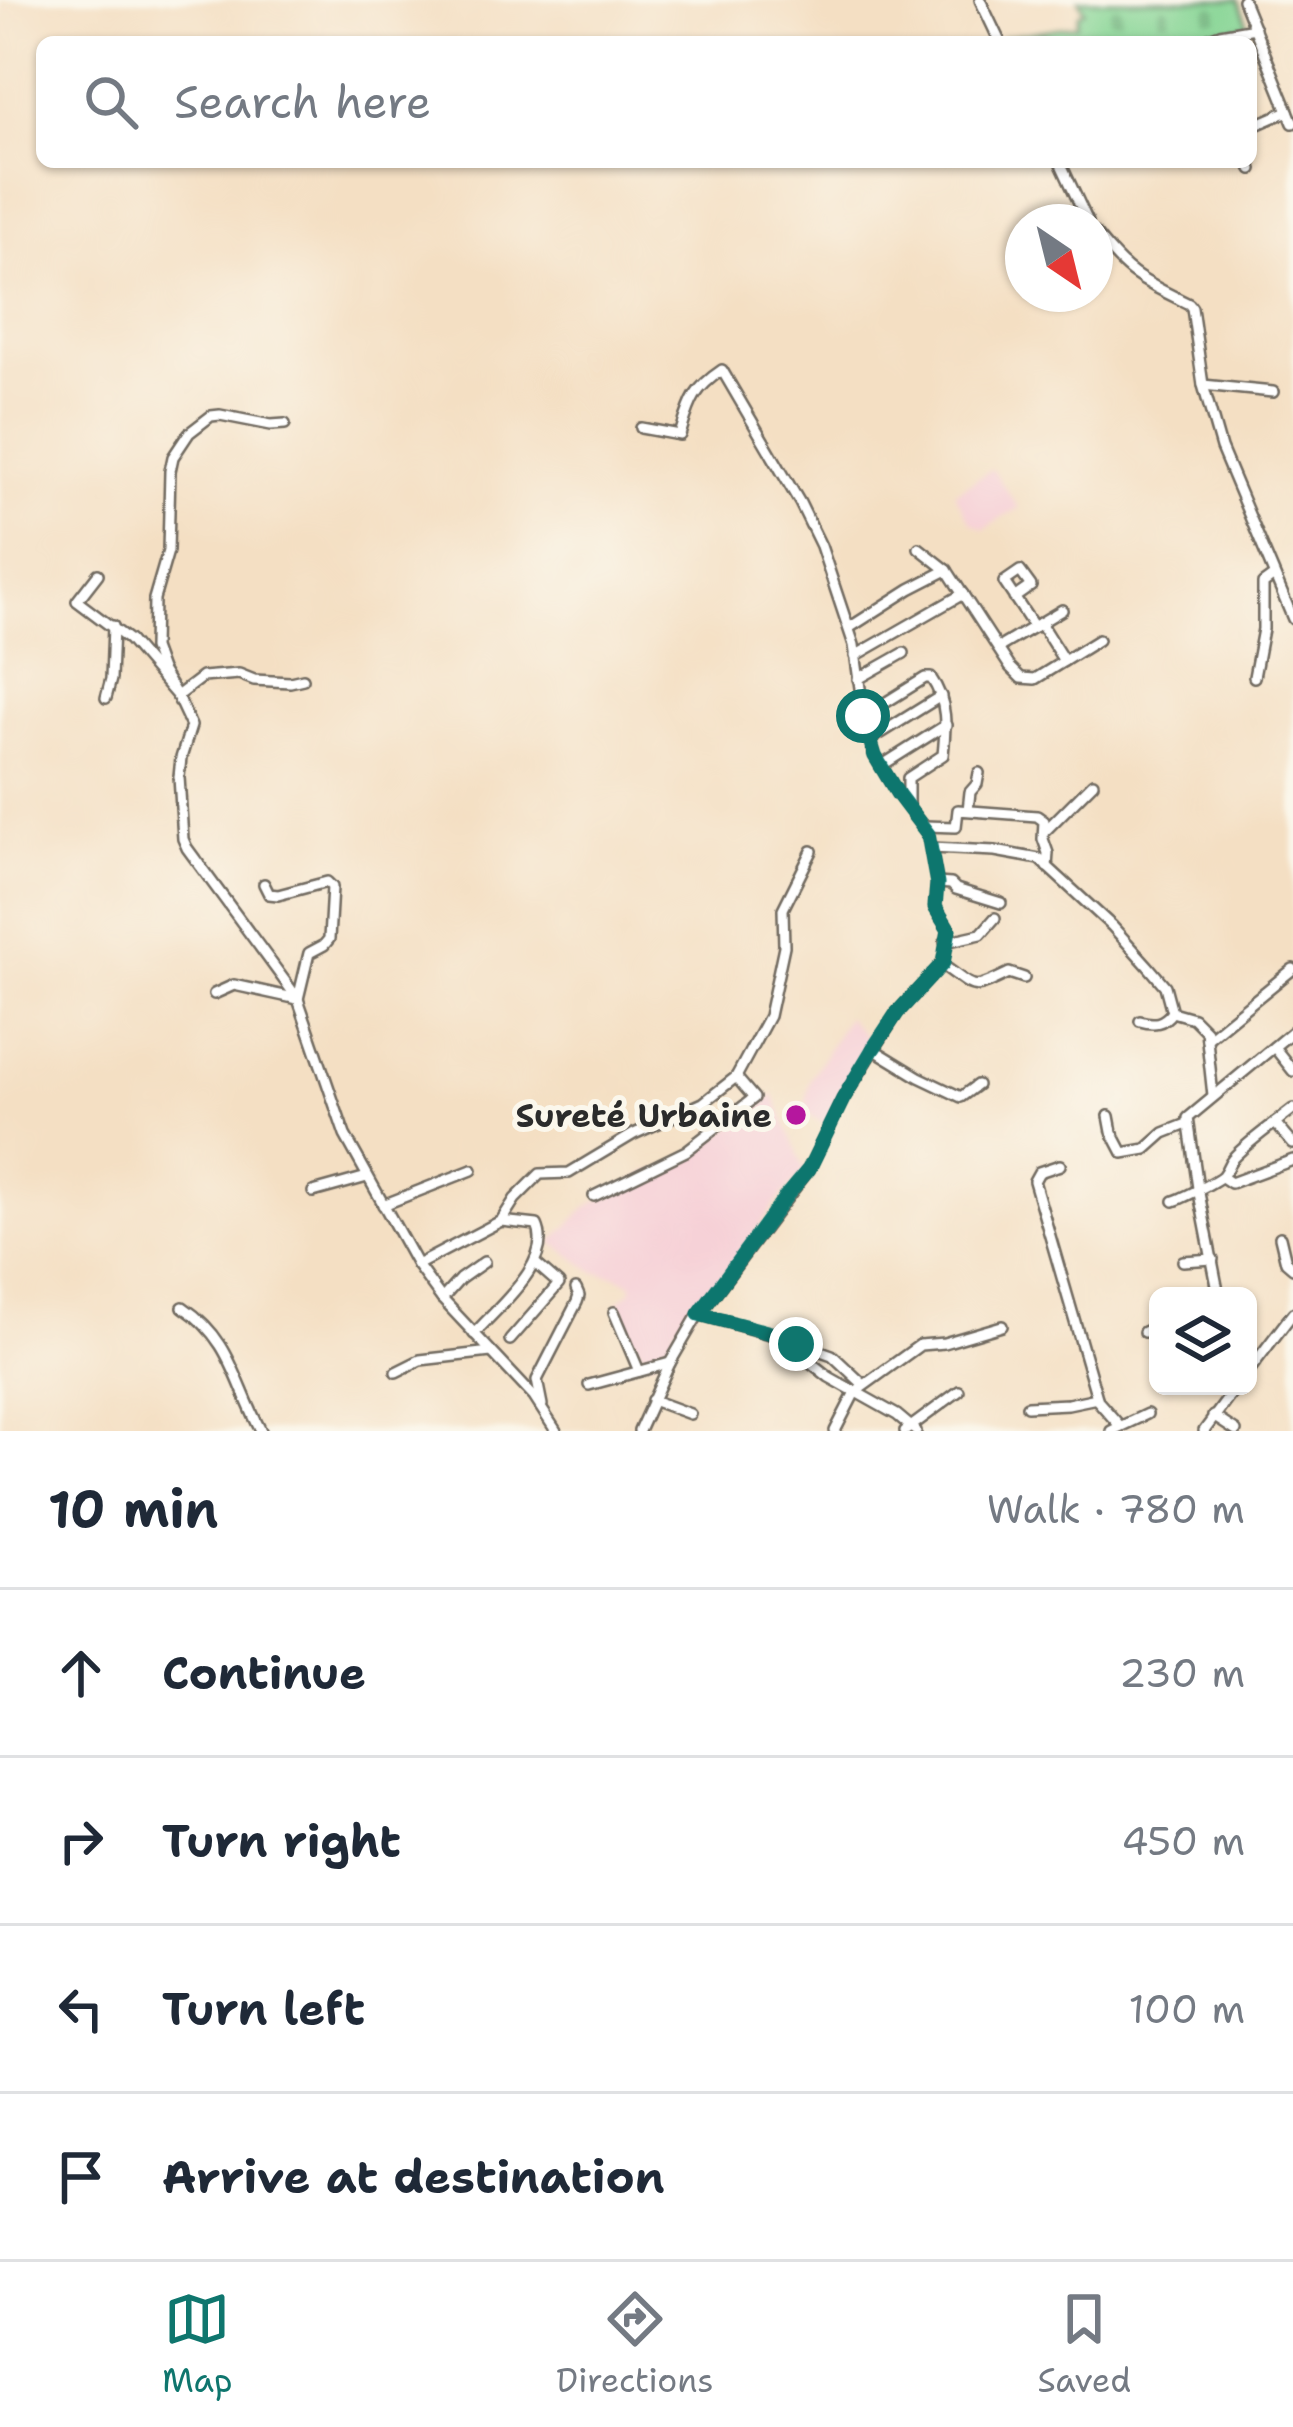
<!DOCTYPE html>
<meta charset="utf-8">
<style>
:root{--surface:#fff;--page:#f2f2f3;--text:#1f2937;--muted:#747a83;--line:#e0e1e3;--accent:#0f766e}
body{margin:0;font-family:"Shantell Sans",sans-serif;background:var(--page);color:var(--text)}
.controls{position:absolute;right:36px;bottom:36px;display:grid;overflow:hidden;border-radius:18px;box-shadow:0 3px 9px #0004}
.controls button{width:108px;height:108px;display:grid;place-items:center;padding:0;border:0;border-bottom:3px solid var(--line);background:var(--surface);color:var(--text);font:60px sans-serif}
.compass{position:absolute;left:1005px;top:204px;width:108px;height:108px;border-radius:50%;background:var(--surface);box-shadow:0 3px 9px #0004;rotate:145deg}
.stop{position:absolute;width:36px;height:36px;margin:-27px;border:9px solid #0f766e;border-radius:50%;background:#fff}
.stop.end{background:#0f766e;border-color:#fff;box-shadow:0 3px 12px #0008}
.list{margin:0;padding:0;list-style:none}
h2{display:flex;justify-content:space-between;align-items:center;height:156px;margin:0;padding:0 48px;font-size:51px}
h2 small{font-size:39px;font-weight:400;color:var(--muted)}
.list li{display:grid;grid-template-columns:78px 1fr auto;gap:36px;align-items:center;box-sizing:border-box;height:168px;padding:0 48px;border-top:3px solid var(--line)}
.list b{display:block;font-size:45px;white-space:nowrap}
.list em{font-size:39px;font-style:normal;color:var(--muted)}
.icon{flex:none;width:66px;height:66px;fill:none;stroke:currentColor;stroke-width:2;stroke-linecap:round;stroke-linejoin:round}
.map{position:relative;flex:none;width:1293px;height:1431px;overflow:hidden}
.search{position:absolute;background:var(--surface);box-shadow:0 3px 9px #0004;left:36px;right:36px;top:36px;height:132px;display:flex;align-items:center;gap:30px;box-sizing:border-box;padding:0 42px;border-radius:18px;color:var(--muted);font-size:45px}
.sheet{height:828px;background:var(--surface)}
nav{display:flex;justify-content:space-around;align-items:center;box-sizing:border-box;height:168px;border-top:3px solid var(--line);background:var(--surface);font-size:33px;color:var(--muted)}
nav a{display:grid;justify-items:center;gap:6px}
nav .on{color:var(--accent)}
.map>svg:first-child{display:block}
</style>
<div class="map">
<svg width="1293" height="1431" viewBox="0 0 1293 1431">
<defs>
<pattern id="cemetery-stones" width="16" height="16" patternUnits="userSpaceOnUse" patternTransform="scale(3)"><rect width="16" height="16" fill="#87d595"/><path d="M2 7V4a2 2 0 0 1 4 0v3zM10 15v-3a2 2 0 0 1 4 0v3z" fill="#75b781"/></pattern>
</defs>
<rect width="100%" height="100%" fill="#fbf7ec"/>
<filter id="ink" filterUnits="userSpaceOnUse"><feTurbulence type="fractalNoise" baseFrequency=".00833" numOctaves="2"/><feDisplacementMap in="SourceGraphic" scale="24" xChannelSelector="R" yChannelSelector="G"/><feConvolveMatrix kernelMatrix="1 2 1 2 8 2 1 2 1" color-interpolation-filters="sRGB"/></filter>
<filter id="wash" filterUnits="userSpaceOnUse"><feTurbulence type="fractalNoise" baseFrequency=".004" numOctaves="4" result="noise"/><feDisplacementMap in="SourceGraphic" scale="48" xChannelSelector="R" yChannelSelector="G"/><feGaussianBlur stdDeviation="2.7" result="paint"/><feColorMatrix in="noise" values="0 0 0 0 0 0 0 0 0 0 0 0 0 0 0 0 0 1.4 0 .05"/><feComposite in="paint" operator="in"/></filter>
<g filter="url(#wash)">
<rect width="100%" height="100%" fill="#f4dfc3"/>
<g fill="#f6cfd6">
<path d="M992,469L1019,508L984,529L971,522L954,493Z"/>
<path d="M847,1017L872,1045L826,1125L807,1113L806,1103L810,1080Z"/>
<path d="M774,1095L805,1171L779,1200L718,1282L706,1289L708,1292L684,1324L680,1322L674,1328L677,1337L651,1363L628,1334L617,1303L632,1290V1284L617,1276L594,1272L552,1242L587,1207L605,1196L608,1198L649,1171L671,1173Z"/>
</g>
<path fill="url(#cemetery-stones)" stroke="#598060" stroke-width="3" d="M1079,0H1238L1248,25L1202,34L1187,42H1007L1004,37L1077,25L1079,14L1085,11Z"/>
</g>
<g filter="url(#ink)">
<g fill="none" stroke-linecap="round" stroke-linejoin="round">
<g stroke="#716a60" stroke-width="14">
<g id="minor">
<path d="M980,0L1000,42"/>
<path d="M1243,0L1293,123"/>
<path d="M1198,42L1220,34L1255,28"/>
<path d="M1251,127L1288,111"/>
<path d="M1060,162L1088,222"/>
<path d="M1249,162L1252,169"/>
<path d="M1095,233C1129,276 1140,280 1189,304L1192,308L1203,385L1221,448L1293,619"/>
<path d="M1203,385L1273,392"/>
<path d="M919,548L947,570L1010,667L1021,678L1035,679L1098,640"/>
<path d="M98,574L77,601L129,640L177,696L161,670L153,648L154,599L168,551L170,471L173,457L189,433L211,416L220,415L271,425L285,424"/>
<path d="M1014,598L1031,586L1020,571L1004,582L1034,627"/>
<path d="M1040,623L1064,661"/>
<path d="M849,628L910,589L947,570"/>
<path d="M998,648L1062,610"/>
<path d="M855,656L963,594"/>
<path d="M1254,677L1263,629V584L1274,576"/>
<path d="M303,679L290,682L254,680L239,674L202,677L177,696L191,726L181,758L179,777L183,839L187,848L298,999L345,1135L417,1265L442,1299L534,1397L556,1431"/>
<path d="M858,679L904,653"/>
<path d="M106,698L111,679L113,626"/>
<path d="M864,716L925,678H931C948,702 946,726 943,755L908,778V805"/>
<path d="M870,740L941,696"/>
<path d="M881,766L946,725"/>
<path d="M968,810L970,792L977,784L979,773"/>
<path d="M925,826L956,827L958,810L1037,816L1044,821L1043,839L1048,853L1047,867"/>
<path d="M1046,830L1093,783"/>
<path d="M931,848L995,851L1039,859L1112,926L1148,966L1165,986L1172,1012L1193,1018L1206,1031L1213,1096"/>
<path d="M937,883L951,884L956,889L1001,903"/>
<path d="M945,942L981,934L995,918"/>
<path d="M941,964C978,990 969,992 1009,973L1024,978"/>
<path d="M214,994L234,985L298,999L309,953L324,945L329,939L332,887L327,882L278,895L269,894L264,884"/>
<path d="M1140,1021C1154,1025 1163,1024 1172,1012"/>
<path d="M1207,1039L1293,969"/>
<path d="M1274,1047L1293,1071"/>
<path d="M873,1049L919,1077L961,1097L977,1085"/>
<path d="M736,1077L769,1016L784,946L783,909L812,851"/>
<path d="M1109,1116L1112,1132L1123,1153L1146,1149L1164,1133L1187,1124"/>
<path d="M1275,1123L1293,1144"/>
<path d="M1060,1165L1039,1172L1034,1181L1098,1401L1120,1426"/>
<path d="M1222,1177L1231,1183L1293,1160"/>
<path d="M313,1192L367,1177"/>
<path d="M1174,1201C1181,1199 1219,1180 1223,1175C1229,1167 1227,1165 1233,1158C1250,1140 1274,1124 1293,1109"/>
<path d="M383,1205L472,1170"/>
<path d="M1280,1237L1286,1262L1293,1268"/>
<path d="M1183,1261L1213,1259"/>
<path d="M417,1265L501,1221L515,1199L540,1174L569,1173L634,1134L703,1103L736,1077L754,1098L686,1151L594,1196"/>
<path d="M1195,1296L1218,1290"/>
<path d="M1219,1296L1198,1188L1188,1118L1293,1031"/>
<path d="M442,1299L460,1279L484,1262"/>
<path d="M183,1307C232,1340 235,1383 261,1431"/>
<path d="M614,1312L639,1371"/>
<path d="M699,1314L791,1340L810,1362L829,1377L897,1415L916,1431"/>
<path d="M1144,1332L1158,1326"/>
<path d="M474,1334C497,1308 554,1262 537,1225L501,1221"/>
<path d="M510,1340L559,1284L535,1263"/>
<path d="M796,1342L832,1355L864,1385"/>
<path d="M396,1372L420,1360L491,1352"/>
<path d="M1248,1372L1293,1313"/>
<path d="M589,1385L670,1363"/>
<path d="M652,1400L690,1414"/>
<path d="M542,1405L537,1380L577,1302L579,1296L576,1289"/>
<path d="M1027,1406L1068,1404L1097,1398"/>
<path d="M1213,1416L1236,1431"/>
<path d="M639,1431L670,1363L695,1320L809,1169L843,1099L897,1013L943,963L949,930L935,907L937,883L928,834L897,793L875,756L865,724L854,645L821,546L800,503L722,370C692,390 690,403 680,435L641,428"/>
<path d="M835,1431L855,1392L920,1345L944,1343L1002,1326"/>
<path d="M905,1431L959,1391"/>
<path d="M1111,1431L1147,1414"/>
<path d="M1204,1431L1237,1386"/>
</g>
</g>
<use href="#minor" stroke="#fff" stroke-width="9"/>
</g>
</g>
<g fill="none" stroke-linecap="round" stroke-linejoin="round" filter="url(#ink)">
<path stroke="#0f766e" stroke-width="15" d="M796,1344L782,1336L699,1314L787,1195L809,1169L843,1099L873,1049L897,1013L943,963L949,930L935,907L937,884L928,834L897,793L875,756L863,716"/>
</g>
<circle fill="#b5179e" stroke="#fbf7ec" stroke-width="4.5" cx="796" cy="1115" r="12"/>
<g text-anchor="middle" stroke-width="10" stroke-linejoin="round" paint-order="stroke">
<g font-size="33" font-weight="bold" fill="#2b2b2b" stroke="#fbf7ec" text-anchor="end">
<text x="772" y="1127">Sureté Urbaine</text>
</g>
</g>
</svg>
<div class="controls">
<button><svg class="icon" aria-label="layers" viewBox="0 0 24 24"><path d="M12 4l9 5-9 5-9-5zM3 14l9 5 9-5"/></svg></button>
</div>
<svg class="compass" viewBox="-18 -18 36 36"><path d="M0-13l5 13h-10z" fill="#e53935"/><path d="M0 13l5-13h-10z" fill="#747a83"/></svg>
<div class="stop" style="left:863px;top:716px"></div>
<div class="stop end" style="left:796px;top:1344px"></div>
<div class="search"><svg class="icon" aria-label="search" viewBox="0 0 24 24"><circle cx="10" cy="10" r="6"/><path d="M15 15l6 6"/></svg>Search here</div>
</div>
<section class="sheet">
<h2>10 min<small>Walk · 780 m</small></h2>
<ul class="list">
<li><svg class="icon" aria-label="ahead" viewBox="0 0 24 24"><path d="M12 20V5M6 11l6-6 6 6"/></svg><div><b>Continue</b></div><em>230 m</em></li>
<li><svg class="icon" aria-label="right" viewBox="0 0 24 24"><path d="M7 20v-9h11M14 6l5 5-5 5"/></svg><div><b>Turn right</b></div><em>450 m</em></li>
<li><svg class="icon" aria-label="left" viewBox="0 0 24 24"><path d="M17 20v-9H6M10 6l-5 5 5 5"/></svg><div><b>Turn left</b></div><em>100 m</em></li>
<li><svg class="icon" aria-label="arrive" viewBox="0 0 24 24"><path d="M6 21V4h12l-3 4 3 4H6"/></svg><div><b>Arrive at destination</b></div></li>
</ul>
</section>
<nav>
<a class="on"><svg class="icon" aria-label="map" viewBox="0 0 24 24"><path d="M3 6l6-2 6 2 6-2v14l-6 2-6-2-6 2zM9 4v14M15 6v14"/></svg>Map</a>
<a><svg class="icon" aria-label="directions" viewBox="0 0 24 24"><path d="M12 3l9 9-9 9-9-9zM9 14v-3h6M13 9l2 2-2 2"/></svg>Directions</a>
<a><svg class="icon" aria-label="saved" viewBox="0 0 24 24"><path d="M7 4h10v16l-5-4-5 4z"/></svg>Saved</a>
</nav>
